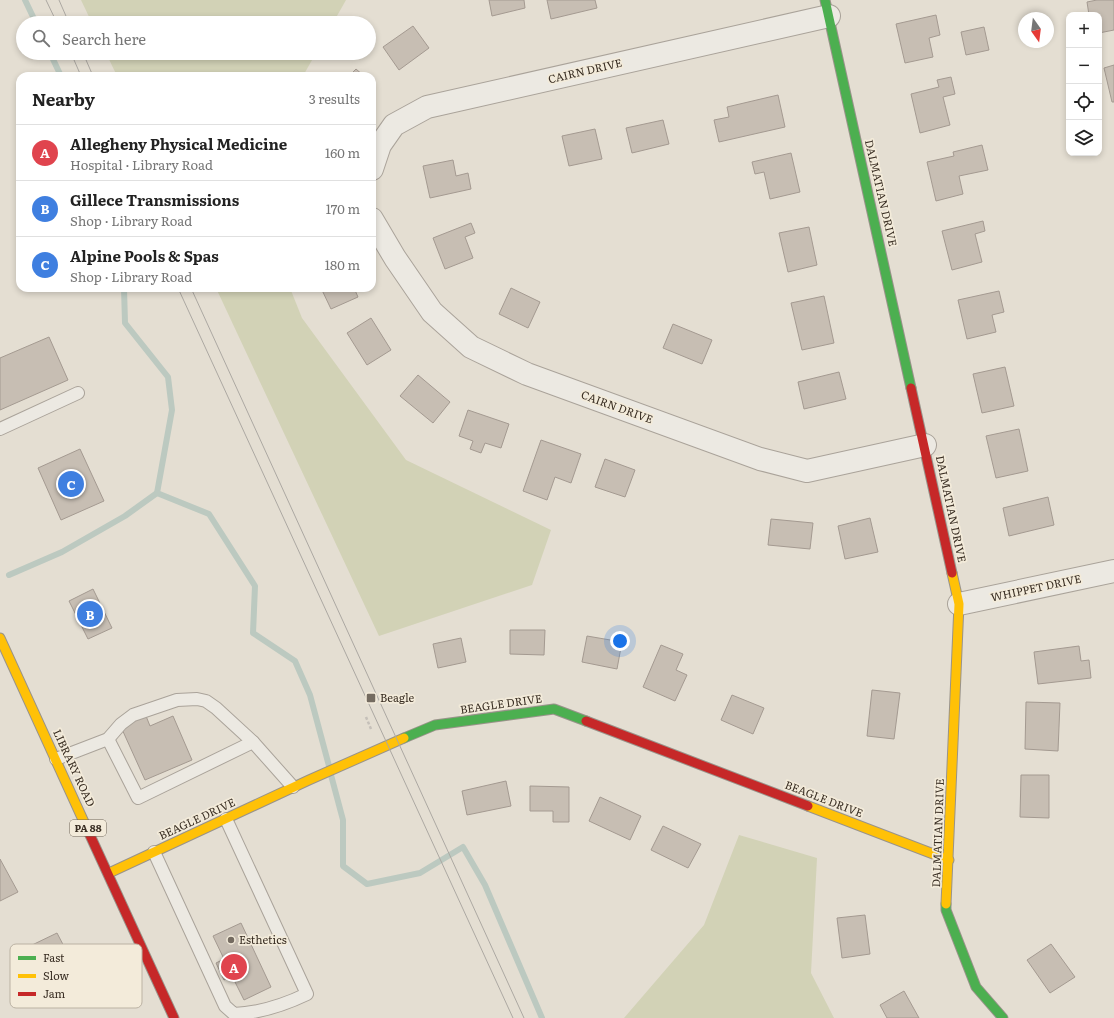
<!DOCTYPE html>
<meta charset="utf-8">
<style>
:root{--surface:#fff;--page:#f6f6f6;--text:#222;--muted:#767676;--line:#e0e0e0;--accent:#d93025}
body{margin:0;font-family:Literata,serif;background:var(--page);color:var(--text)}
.controls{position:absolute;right:12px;top:12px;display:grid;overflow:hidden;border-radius:8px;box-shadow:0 2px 6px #0003}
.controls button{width:36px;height:36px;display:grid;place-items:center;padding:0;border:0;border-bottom:1px solid var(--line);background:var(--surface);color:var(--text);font:20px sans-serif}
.compass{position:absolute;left:1018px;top:12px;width:36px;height:36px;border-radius:50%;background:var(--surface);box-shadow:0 2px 6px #0003;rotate:166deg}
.you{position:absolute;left:620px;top:641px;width:14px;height:14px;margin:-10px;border:3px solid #fff;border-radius:50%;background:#1a73e8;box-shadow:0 0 0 6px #1a73e833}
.badge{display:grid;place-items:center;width:26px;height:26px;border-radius:50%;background:var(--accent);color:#fff;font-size:13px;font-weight:700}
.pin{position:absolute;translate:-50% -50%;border:2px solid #fff;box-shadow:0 1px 4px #0006}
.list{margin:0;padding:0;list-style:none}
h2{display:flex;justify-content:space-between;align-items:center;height:52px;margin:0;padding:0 16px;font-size:17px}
h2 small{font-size:13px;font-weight:400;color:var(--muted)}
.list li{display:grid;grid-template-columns:26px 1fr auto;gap:12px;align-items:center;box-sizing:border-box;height:56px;padding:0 16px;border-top:1px solid var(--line)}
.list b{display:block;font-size:15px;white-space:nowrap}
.list p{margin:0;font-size:13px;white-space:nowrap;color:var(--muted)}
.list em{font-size:13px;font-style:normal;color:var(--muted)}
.icon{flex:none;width:22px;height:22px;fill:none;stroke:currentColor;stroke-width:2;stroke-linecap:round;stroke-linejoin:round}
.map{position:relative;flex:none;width:1114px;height:1018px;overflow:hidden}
.search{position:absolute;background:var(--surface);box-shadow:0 2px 6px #0003;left:16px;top:16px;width:360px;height:44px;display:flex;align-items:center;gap:10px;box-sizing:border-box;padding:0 14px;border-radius:22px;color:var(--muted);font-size:15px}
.panel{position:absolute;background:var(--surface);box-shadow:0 2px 6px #0003;left:16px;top:72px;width:360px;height:220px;border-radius:12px}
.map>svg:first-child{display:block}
</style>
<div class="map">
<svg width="1114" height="1018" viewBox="0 0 1114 1018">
<rect width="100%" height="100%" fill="#e4ded2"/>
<g fill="#d2d2b6">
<path d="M81,0H346L333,23H92Z"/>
<path d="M106,53H316L303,76H117Z"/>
<path d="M216,288H290L302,318L406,460L551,530L532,585L379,636Z"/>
<path d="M739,835L817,858L811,973L834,1018H624L704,925Z"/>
</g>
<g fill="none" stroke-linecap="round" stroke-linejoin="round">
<g stroke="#bcc9c0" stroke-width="6">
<path d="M25,0L36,23"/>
<path d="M50,53L61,76"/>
<path d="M124,288L125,323L168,377L172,410L157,493L209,514L255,586L253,633L295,661L310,695L329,766"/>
<path d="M9,575L62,552L125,516L157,493"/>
<path d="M331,775L343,820V866L367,884L420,873L463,847L485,885L542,1018"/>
</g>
</g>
<g fill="#c7beb3" stroke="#a49a91">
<path d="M489,0H524L525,8L492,16Z"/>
<path d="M547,0H595L597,8L551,19Z"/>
<path d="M1097,0H1114V30L1099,33V15H1089L1087,2Z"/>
<path d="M936,15L940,35L929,38L933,57L905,63L896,24Z"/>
<path d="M413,26L429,48L399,70L383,47Z"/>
<path d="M984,27L989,50L966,55L961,32Z"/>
<path d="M1114,65V102H1112L1104,68Z"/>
<path d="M356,69L364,76H349Z"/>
<path d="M951,77L955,94L943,97L950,125L920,133L911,94L939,87L937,80Z"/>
<path d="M778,95L785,127L719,142L714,120L729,117L727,107Z"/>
<path d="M663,120L669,144L632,153L626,128Z"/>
<path d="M595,129L602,159L569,166L562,136Z"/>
<path d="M982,145L988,170L959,176L963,194L936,201L927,162L954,156L953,152Z"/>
<path d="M791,153L800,192L770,199L764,172L755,174L752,162Z"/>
<path d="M453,160L456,176L468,173L471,189L430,198L423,166Z"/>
<path d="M983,221L985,231L975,234L982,262L952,270L942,231Z"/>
<path d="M471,223L475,233L465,237L473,258L445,269L433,238Z"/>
<path d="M809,227L817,265L788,272L779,233Z"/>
<path d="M321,288H354L358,297L331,309Z"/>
<path d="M511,288L540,302L528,328L499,314Z"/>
<path d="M999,291L1004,312L992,315L996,332L967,339L958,300Z"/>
<path d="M824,296L834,343L802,350L791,303Z"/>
<path d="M371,318L391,350L367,365L347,333Z"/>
<path d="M673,324L712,340L702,364L663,348Z"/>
<path d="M49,337L68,380L0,410V358Z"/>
<path d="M1005,367L1014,406L982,413L973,374Z"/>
<path d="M839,372L846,399L804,409L798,382Z"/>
<path d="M418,375L450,402L433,423L400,396Z"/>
<path d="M468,410L509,424L501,448L485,443L481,453L470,449L473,441L459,436Z"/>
<path d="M1019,429L1028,471L996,478L986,436Z"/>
<path d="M541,440L581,454L571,483L555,477L547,500L523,491Z"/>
<path d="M80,449L104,501L61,520L38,468Z"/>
<path d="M605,459L635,470L625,497L595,487Z"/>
<path d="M1048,497L1054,525L1009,536L1003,508Z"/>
<path d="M870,518L878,552L845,559L838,526Z"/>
<path d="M771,519L813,523L810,549L768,545Z"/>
<path d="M93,589L112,628L88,639L69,601Z"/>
<path d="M510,630H545L544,655L510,654Z"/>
<path d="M587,636L622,642L617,669L582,662Z"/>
<path d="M461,638L466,662L438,668L433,644Z"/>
<path d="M661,645L683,654L676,670L687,675L675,701L643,687Z"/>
<path d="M1079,646L1081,661L1089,660L1091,678L1038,684L1034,652Z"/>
<path d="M872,690L900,693L894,739L867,736Z"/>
<path d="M732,695L764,708L753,734L721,720Z"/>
<path d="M1026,702L1060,703L1058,751L1025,749Z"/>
<path d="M146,716L150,726L173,716L192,760L145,780L121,727Z"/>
<path d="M1021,775H1049V818L1020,817Z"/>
<path d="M506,781L511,806L467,815L462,791Z"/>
<path d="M530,786L569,787V822H553V811H530Z"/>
<path d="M600,797L641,816L630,840L589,821Z"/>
<path d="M663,826L701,844L688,868L651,850Z"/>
<path d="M0,859L18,892L0,901Z"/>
<path d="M865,915L870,954L842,958L837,918Z"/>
<path d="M241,923L271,987L244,1000L232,976L224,980L216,963L224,959L213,936Z"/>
<path d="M57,933L79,975L62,983L58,974L46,980L30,946Z"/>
<path d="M1051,944L1075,977L1050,993L1027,960Z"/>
<path d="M904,991L919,1018H887L880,1005Z"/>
</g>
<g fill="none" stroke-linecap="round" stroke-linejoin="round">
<g stroke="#aaa39a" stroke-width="14">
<g id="lane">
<path d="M0,429L78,393"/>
<path d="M108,739L138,798L253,742L293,787"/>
<path d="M56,759L108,739L121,724L133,715L177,700L197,699L206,701L216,708L253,742"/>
<path d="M154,852L225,1006L234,1014C260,1013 284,1005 307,994L226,819"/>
</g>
</g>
<g stroke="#aaa39a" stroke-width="24">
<g id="street">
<path d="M372,169L380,145L394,125L427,107L829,16"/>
<path d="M372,219L395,258L432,312L471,347L527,374L760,459L807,471L925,445"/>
<path d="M959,604L1114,571"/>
</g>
</g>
<g stroke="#99938a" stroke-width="11">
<g id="fast">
<path d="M825,0L911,388"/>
<path d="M404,738L435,725L554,709L586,721"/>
<path d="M946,904V910L976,987L1003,1018"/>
</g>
</g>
<g stroke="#99938a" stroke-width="11">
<g id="slow">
<path d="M0,638L89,833"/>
<path d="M808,806L949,860"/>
<path d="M109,873L309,780L404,738"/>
<path d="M946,904L959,604L952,573"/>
</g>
</g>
<g stroke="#99938a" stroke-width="11">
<g id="jam">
<path d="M911,388L952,573"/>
<path d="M586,721L808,806"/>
<path d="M89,833L174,1018"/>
</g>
</g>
<path stroke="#c5c0b9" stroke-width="2.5" stroke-dasharray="3 2" stroke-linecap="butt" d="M366,717L371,729"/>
<use href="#lane" stroke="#ece9e2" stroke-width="12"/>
<use href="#street" stroke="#ece9e2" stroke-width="22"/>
<use href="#fast" stroke="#4caf50" stroke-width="9"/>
<use href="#slow" stroke="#ffc107" stroke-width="9"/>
<use href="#jam" stroke="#c62828" stroke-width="9"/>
<g stroke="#aca8a2" stroke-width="1">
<path d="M46,0L57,23"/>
<path d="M59,0L69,23"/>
<path d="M71,53L81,76"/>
<path d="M83,53L93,76"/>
<path d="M178,288L513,1018"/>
<path d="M191,288L524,1018"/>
</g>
</g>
<g fill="#746b60" stroke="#f3ebda" stroke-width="1.5">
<rect x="366" y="693" width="10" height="10" rx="2"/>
<circle cx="231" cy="940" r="4"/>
</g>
<g text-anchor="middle" stroke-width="3.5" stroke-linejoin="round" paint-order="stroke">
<rect fill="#f3ebda" stroke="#706659" stroke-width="1" x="70" y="820" width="36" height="16" rx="3"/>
<g font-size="10" font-weight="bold" fill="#382d22">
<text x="88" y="832">PA 88</text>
</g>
<g font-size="11" fill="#382d22" stroke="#f3ebda">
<text transform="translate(585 71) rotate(-13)" y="4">CAIRN DRIVE</text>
<text transform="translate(881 193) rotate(77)" y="4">DALMATIAN DRIVE</text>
<text transform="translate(617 407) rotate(20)" y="4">CAIRN DRIVE</text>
<text transform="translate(951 509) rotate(78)" y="4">DALMATIAN DRIVE</text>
<text transform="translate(1036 588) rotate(-12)" y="4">WHIPPET DRIVE</text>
<text transform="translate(501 704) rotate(-8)" y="4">BEAGLE DRIVE</text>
<text transform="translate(74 768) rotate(65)" y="4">LIBRARY ROAD</text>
<text transform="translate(824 799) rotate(21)" y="4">BEAGLE DRIVE</text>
<text transform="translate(197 819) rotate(-25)" y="4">BEAGLE DRIVE</text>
<text transform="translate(938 833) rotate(-88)" y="4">DALMATIAN DRIVE</text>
</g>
<g font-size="11" fill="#382d22" stroke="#f3ebda" text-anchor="start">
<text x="380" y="702">Beagle</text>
<text x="239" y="944">Esthetics</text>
</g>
</g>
<rect x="10" y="944" width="132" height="64" rx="6" fill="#f3ebda" stroke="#bbb2a3" stroke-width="1"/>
<rect x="18" y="956" width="18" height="4" fill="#4caf50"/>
<rect x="18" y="974" width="18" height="4" fill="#ffc107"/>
<rect x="18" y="992" width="18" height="4" fill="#c62828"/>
<g font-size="11" fill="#382d22">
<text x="43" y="962">Fast</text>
<text x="43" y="980">Slow</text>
<text x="43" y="998">Jam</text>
</g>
</svg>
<div class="controls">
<button>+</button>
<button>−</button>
<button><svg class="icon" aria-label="locate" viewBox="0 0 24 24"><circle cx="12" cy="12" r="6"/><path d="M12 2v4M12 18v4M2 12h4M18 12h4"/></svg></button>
<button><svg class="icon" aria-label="layers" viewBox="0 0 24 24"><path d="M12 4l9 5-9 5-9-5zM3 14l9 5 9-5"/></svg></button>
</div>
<svg class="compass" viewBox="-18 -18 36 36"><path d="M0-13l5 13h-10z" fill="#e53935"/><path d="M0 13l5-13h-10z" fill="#767676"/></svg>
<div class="you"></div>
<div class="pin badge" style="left:234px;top:967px;background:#e0444e">A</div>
<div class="pin badge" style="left:90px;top:614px;background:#3f7fe0">B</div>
<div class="pin badge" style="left:71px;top:484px;background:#3f7fe0">C</div>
<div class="search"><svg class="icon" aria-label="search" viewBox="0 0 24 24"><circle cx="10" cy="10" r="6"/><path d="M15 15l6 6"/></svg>Search here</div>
<section class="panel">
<h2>Nearby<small>3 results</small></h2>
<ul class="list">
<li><span class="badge" style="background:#e0444e">A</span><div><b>Allegheny Physical Medicine</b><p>Hospital · Library Road</p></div><em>160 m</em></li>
<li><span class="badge" style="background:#3f7fe0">B</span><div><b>Gillece Transmissions</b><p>Shop · Library Road</p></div><em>170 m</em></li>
<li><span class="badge" style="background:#3f7fe0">C</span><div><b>Alpine Pools &amp; Spas</b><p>Shop · Library Road</p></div><em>180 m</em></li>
</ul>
</section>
</div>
